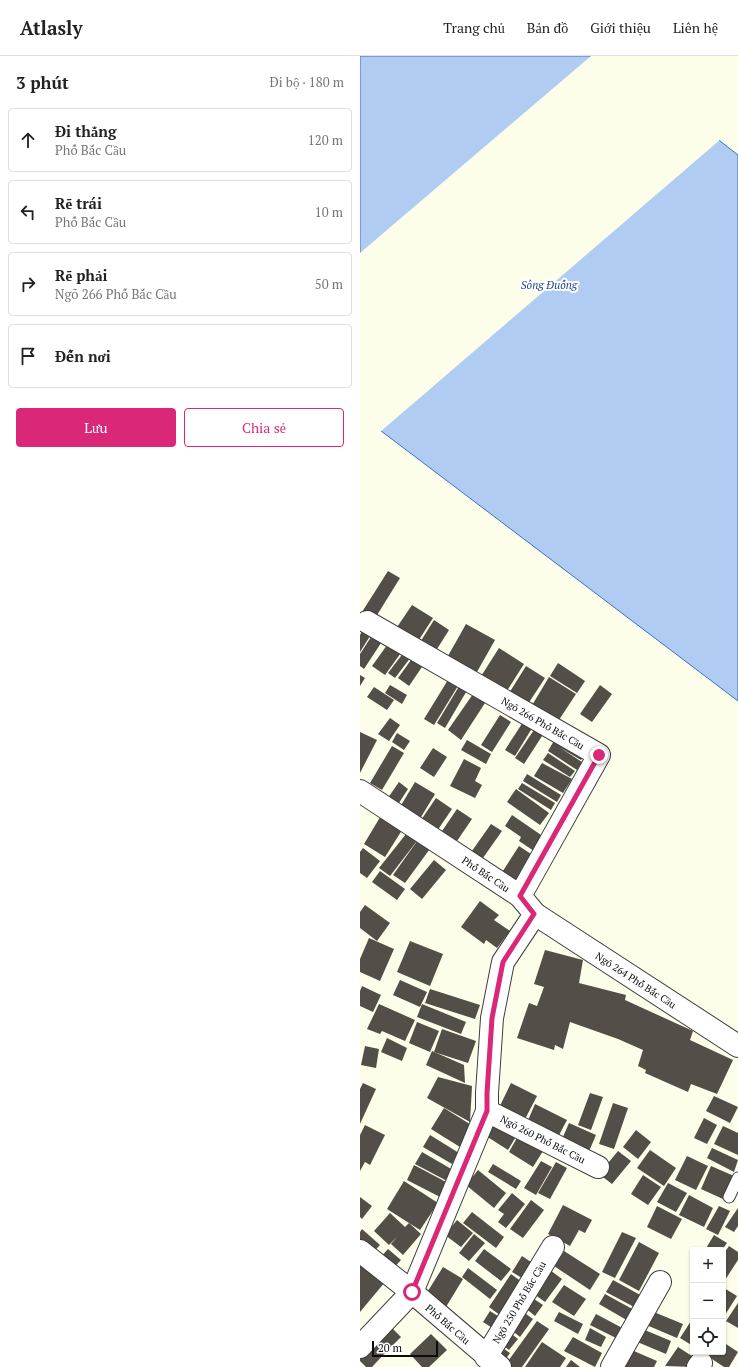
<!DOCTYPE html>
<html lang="vi">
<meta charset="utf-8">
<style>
:root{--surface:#fff;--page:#f6f6f6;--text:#222;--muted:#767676;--line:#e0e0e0;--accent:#db2777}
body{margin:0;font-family:"PT Serif",serif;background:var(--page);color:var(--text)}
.controls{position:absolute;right:12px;bottom:12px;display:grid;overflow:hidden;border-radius:4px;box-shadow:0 1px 3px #0004}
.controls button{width:36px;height:36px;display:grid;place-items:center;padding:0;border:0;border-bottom:1px solid var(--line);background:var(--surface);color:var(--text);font:20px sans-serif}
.scale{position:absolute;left:12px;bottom:10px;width:66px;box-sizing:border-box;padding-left:4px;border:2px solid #0b0b0b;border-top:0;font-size:11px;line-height:14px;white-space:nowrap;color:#0b0b0b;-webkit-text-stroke:3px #fff;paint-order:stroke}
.stop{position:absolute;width:12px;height:12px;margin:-9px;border:3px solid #db2777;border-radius:50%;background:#fff}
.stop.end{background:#db2777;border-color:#fff;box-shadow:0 1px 4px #0008}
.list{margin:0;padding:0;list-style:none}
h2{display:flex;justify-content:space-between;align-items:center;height:52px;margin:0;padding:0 16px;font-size:17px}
h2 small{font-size:13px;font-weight:400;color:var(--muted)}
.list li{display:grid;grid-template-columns:26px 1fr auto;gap:12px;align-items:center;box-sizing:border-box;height:64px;margin:0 8px 8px;padding:0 8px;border:1px solid var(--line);border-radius:4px}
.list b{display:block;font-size:15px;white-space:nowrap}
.list p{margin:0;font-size:13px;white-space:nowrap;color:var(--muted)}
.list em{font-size:13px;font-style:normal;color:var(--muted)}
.actions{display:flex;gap:8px;padding:12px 16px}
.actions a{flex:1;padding:9px 0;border:1px solid var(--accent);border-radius:4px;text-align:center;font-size:14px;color:var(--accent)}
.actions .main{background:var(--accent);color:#fff}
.icon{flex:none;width:22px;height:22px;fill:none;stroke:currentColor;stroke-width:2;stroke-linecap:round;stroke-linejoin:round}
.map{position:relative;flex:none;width:378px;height:1311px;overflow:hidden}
header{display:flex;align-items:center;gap:24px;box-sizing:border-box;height:56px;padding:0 20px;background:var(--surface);border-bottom:1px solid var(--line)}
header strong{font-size:19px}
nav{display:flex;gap:22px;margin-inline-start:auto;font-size:14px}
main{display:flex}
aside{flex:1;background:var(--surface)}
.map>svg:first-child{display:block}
</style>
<header>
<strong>Atlasly</strong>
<nav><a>Trang chủ</a><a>Bản đồ</a><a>Giới thiệu</a><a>Liên hệ</a></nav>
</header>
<main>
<aside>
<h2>3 phút<small>Đi bộ · 180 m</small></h2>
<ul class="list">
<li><svg class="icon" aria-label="ahead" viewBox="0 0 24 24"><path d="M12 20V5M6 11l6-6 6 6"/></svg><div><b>Đi thẳng</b><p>Phố Bắc Cầu</p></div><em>120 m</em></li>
<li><svg class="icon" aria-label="left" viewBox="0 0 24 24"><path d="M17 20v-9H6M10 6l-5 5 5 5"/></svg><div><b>Rẽ trái</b><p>Phố Bắc Cầu</p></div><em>10 m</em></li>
<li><svg class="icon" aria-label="right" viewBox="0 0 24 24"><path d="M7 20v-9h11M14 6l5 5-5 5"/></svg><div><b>Rẽ phải</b><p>Ngõ 266 Phố Bắc Cầu</p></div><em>50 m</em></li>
<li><svg class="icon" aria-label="arrive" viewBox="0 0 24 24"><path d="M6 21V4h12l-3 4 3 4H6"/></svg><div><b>Đến nơi</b></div></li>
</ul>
<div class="actions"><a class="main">Lưu</a><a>Chia sẻ</a></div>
</aside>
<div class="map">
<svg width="378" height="1311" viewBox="0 0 378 1311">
<rect width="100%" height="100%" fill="#fdfee9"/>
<path fill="#b1ccf2" stroke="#3c70c5" d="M0,0H251L378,99V645L0,359Z"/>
<path fill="#fdfee9" d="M231,0H254L361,83L20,376L0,362V197Z"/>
<g fill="#534e48">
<path d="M28,515L40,522L14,564L2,556Z"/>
<path d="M52,549L73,562L55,590L33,577Z"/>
<path d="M74,564L89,574L72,601L57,591Z"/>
<path d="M106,568L135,584L113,623L84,607Z"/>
<path d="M4,572L12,577L0,596V579Z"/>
<path d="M13,578L23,584L4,613L0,610V598Z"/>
<path d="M30,585L43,594L25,619L12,610Z"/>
<path d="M139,592L164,608L143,641L118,625Z"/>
<path d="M44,596L51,601L35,622L28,617Z"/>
<path d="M51,604L62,611L49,630L38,622Z"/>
<path d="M198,607L225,625L217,637L190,620Z"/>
<path d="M166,610L185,622L164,654L146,642Z"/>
<path d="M0,619L5,622L0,630Z"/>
<path d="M91,619L101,625L74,669L64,663Z"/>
<path d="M189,621L216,638L197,667L171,651Z"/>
<path d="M101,627L109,631L85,672L77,667Z"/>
<path d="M30,629L47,639L42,648L25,637Z"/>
<path d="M240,629L252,638L232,666L220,658Z"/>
<path d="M14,631L34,644L27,654L7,641Z"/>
<path d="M113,638L125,647L101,684L88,674Z"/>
<path d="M140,659L151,666L132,696L121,689Z"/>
<path d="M30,662L40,669L29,685L18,678Z"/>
<path d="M165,663L174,669L155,700L145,694Z"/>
<path d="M176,671L184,677L164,708L155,702Z"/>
<path d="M0,676L17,684L0,717Z"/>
<path d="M37,677L50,685L44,694L32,686Z"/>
<path d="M198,678L226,696L221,704L199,691L222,706L217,714L188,695Z"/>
<path d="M107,684L131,698L126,708L101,694Z"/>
<path d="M32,690L44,697L22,734L10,727Z"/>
<path d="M73,692L87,701L74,721L60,712Z"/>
<path d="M188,697L215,715L210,721L183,704Z"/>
<path d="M104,703L121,712L115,725L122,729L115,742L90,730Z"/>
<path d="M182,707L212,723L203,737L174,720Z"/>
<path d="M167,718L201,739L197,746L163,725Z"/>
<path d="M39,726L48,733L35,753L25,746Z"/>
<path d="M55,726L75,738L58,766L37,756Z"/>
<path d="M162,727L195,747L191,754L158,733Z"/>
<path d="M156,733L189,757L180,769L147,746Z"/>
<path d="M76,742L92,753L77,775L61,764Z"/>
<path d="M97,753L112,763L97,785L82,775Z"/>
<path d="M22,758L44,771L25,801L4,788Z"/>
<path d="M152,759L184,781L174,795L159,785L161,781L145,770Z"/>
<path d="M131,768L142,775L118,809L107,802Z"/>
<path d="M50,773L60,781L30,820L19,812Z"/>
<path d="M60,781L72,790L45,827L33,819Z"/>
<path d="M159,790L174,800L154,831L139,821Z"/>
<path d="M3,792L20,805L7,822L0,817V796Z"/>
<path d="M74,804L86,814L62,843L50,833Z"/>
<path d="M20,815L45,833L37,844L12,826Z"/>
<path d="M120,845L139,859L134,864L150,875L137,892L126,884L124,888L101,871Z"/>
<path d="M5,849L30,867L17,885L0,872V856Z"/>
<path d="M9,882L34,893L20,925L0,916V903Z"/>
<path d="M50,885L83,898L70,930L37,916Z"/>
<path d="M185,894L223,904L219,927L266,939L265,944L333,975L330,984L373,1004L357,1038L331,1028L328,1036L285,1017L286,1014L278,1010L283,994L258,983L210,966L203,993L195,989L194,994L157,982L169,947L177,950L184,931L174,928Z"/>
<path d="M40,924L67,936L60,951L33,939Z"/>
<path d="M2,930L21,939L13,956L0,950V935Z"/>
<path d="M70,933L120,949L115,963L65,947Z"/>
<path d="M19,948L55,964L45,985L22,975L20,978L7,973Z"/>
<path d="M62,948L106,966L101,978L57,961Z"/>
<path d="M57,966L79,975L70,996L49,987Z"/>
<path d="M82,973L116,985L108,1007L74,996Z"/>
<path d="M27,982L47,992L42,1005L21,996Z"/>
<path d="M5,990L19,993L16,1012L1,1009Z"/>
<path d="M72,995L104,1009L105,1027L66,1009Z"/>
<path d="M78,1021L112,1030L110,1066L67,1042Z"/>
<path d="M3,1027L16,1033L0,1068V1033Z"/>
<path d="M151,1027L177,1040L163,1067L138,1054Z"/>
<path d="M230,1037L243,1041L231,1074L218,1069Z"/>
<path d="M354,1040L378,1051L370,1067L346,1055Z"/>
<path d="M253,1047L268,1052L254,1093L239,1088Z"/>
<path d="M175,1048L207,1064L197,1083L166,1069Z"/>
<path d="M84,1052L113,1070L100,1091L71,1073Z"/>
<path d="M344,1062L357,1069L347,1088L334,1082Z"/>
<path d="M134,1066L157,1079L148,1094L126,1080Z"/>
<path d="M209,1067L236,1079L227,1100L200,1088Z"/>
<path d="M5,1069L25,1079L10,1109L5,1106L0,1115V1079Z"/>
<path d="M363,1070L378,1077V1099L354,1088Z"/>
<path d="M276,1074L291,1086L278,1103L263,1091Z"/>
<path d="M70,1079L99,1097L92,1108L63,1091Z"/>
<path d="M158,1080L183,1095L173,1111L149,1096Z"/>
<path d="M352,1092L378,1104L374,1116L347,1102Z"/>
<path d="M290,1094L316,1112L304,1130L277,1112Z"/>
<path d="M258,1095L271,1105L252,1128L239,1118Z"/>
<path d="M62,1096L93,1114L87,1125L55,1108Z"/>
<path d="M327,1100L348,1110L336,1134L315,1124Z"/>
<path d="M181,1105L192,1111L176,1139L164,1132Z"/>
<path d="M196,1106L207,1112L190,1143L178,1137Z"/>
<path d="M133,1108L161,1125L156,1133L128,1116Z"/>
<path d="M54,1109L88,1127L80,1141L47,1124Z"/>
<path d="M351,1110L374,1120L363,1143L341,1133Z"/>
<path d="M118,1114L146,1137L134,1152L106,1129Z"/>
<path d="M283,1119L301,1131L288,1149L271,1138Z"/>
<path d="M44,1125L78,1147L60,1174L27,1153Z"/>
<path d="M308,1127L327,1137L316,1156L297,1146Z"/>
<path d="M152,1137L165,1148L146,1172L138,1166L144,1158L138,1154Z"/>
<path d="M329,1139L353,1152L344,1171L319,1159Z"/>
<path d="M0,1141L12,1150L2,1163L0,1161Z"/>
<path d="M171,1144L184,1154L163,1182L150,1173Z"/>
<path d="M203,1149L232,1164L225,1177L219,1174L210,1190L188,1178Z"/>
<path d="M297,1150L322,1163L311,1183L287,1171Z"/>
<path d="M359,1150L370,1155L358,1179L346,1173Z"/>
<path d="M378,1152V1170L374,1176L365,1171Z"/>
<path d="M112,1156L144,1181L136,1192L103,1167Z"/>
<path d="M30,1157L45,1171L49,1167L61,1178L43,1199L31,1188L37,1181L29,1189L14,1175Z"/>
<path d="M97,1164L113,1177L101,1191L85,1179Z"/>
<path d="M2,1173L20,1189L10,1200L0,1191V1176Z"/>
<path d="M262,1176L276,1182L255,1222L242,1216Z"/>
<path d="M114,1178L125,1187L109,1205L99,1197Z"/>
<path d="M354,1179L367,1187L362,1194H345Z"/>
<path d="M279,1186L299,1197L279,1235L259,1224Z"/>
<path d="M369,1190L378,1196V1204L365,1224L363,1222V1199Z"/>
<path d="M28,1193L41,1204L31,1215L18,1204Z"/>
<path d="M124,1193L151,1213L141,1225L115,1205Z"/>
<path d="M204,1195L240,1218L230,1234L194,1210Z"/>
<path d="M162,1200L177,1210L167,1225L152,1216Z"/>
<path d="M0,1205L25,1226L0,1256Z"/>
<path d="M83,1211L103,1223L86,1251L66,1238Z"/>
<path d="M108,1212L137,1234L130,1243L102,1221Z"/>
<path d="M190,1214L202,1223L185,1246L174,1238Z"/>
<path d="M151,1218L166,1229L144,1262L129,1251Z"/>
<path d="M253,1224L282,1240L276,1252L246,1236Z"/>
<path d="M204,1229L226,1243L214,1260L192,1246Z"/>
<path d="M364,1232L377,1240L365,1259L363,1257Z"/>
<path d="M245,1238L276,1255L270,1266L239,1248Z"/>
<path d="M171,1241L183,1249L175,1260L164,1251Z"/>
<path d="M378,1247V1272L366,1265Z"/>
<path d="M289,1254L323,1268L317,1282L284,1268Z"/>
<path d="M130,1255L141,1262L134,1273L123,1266Z"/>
<path d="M162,1255L173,1263L160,1281L149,1272Z"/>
<path d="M199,1256L223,1268L218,1278L194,1265Z"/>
<path d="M236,1258L268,1275L262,1285L230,1269Z"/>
<path d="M177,1265L189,1273L162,1311H149L146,1308Z"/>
<path d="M331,1265L333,1266V1290L320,1282Z"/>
<path d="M27,1267L41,1281L26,1296L12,1283Z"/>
<path d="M230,1272L246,1281L241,1291L225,1284Z"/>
<path d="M280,1272L311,1285L306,1298L275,1285Z"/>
<path d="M149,1276L158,1283L149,1294L140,1287Z"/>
<path d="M71,1278L87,1294L69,1311H62L50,1298Z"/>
<path d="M213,1281L242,1297L235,1311L204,1295Z"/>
<path d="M13,1286L25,1297L12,1311H6L0,1305V1299Z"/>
<path d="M182,1286L206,1302L200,1311H165Z"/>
<path d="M363,1286L378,1296L369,1311H364L346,1299L349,1296H363Z"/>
<path d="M138,1289L150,1297L142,1308Z"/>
<path d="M318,1291L338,1304L333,1311L305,1310Z"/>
<path d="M267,1292L297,1305L294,1311H260Z"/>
<path d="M211,1304L220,1311H206Z"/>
</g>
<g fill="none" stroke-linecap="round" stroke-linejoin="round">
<g stroke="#3e3e3e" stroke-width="13">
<path id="lane" d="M369,1141L378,1122"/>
</g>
<g stroke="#3e3e3e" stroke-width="24">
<g id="street">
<path d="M7,566L239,699L160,840"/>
<path d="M0,735L160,840L175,858L143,906L132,962L127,1037V1055L52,1236L140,1311"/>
<path d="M175,858L378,990"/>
<path d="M127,1055L238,1111"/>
<path d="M0,1195L52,1236L0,1291"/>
<path d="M126,1301L193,1191"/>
<path d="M252,1311L300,1226"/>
<path d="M338,1311L341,1307"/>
</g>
</g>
<use href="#lane" stroke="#fff" stroke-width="11"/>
<use href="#street" stroke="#fff" stroke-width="22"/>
</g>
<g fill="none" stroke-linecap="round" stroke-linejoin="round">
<path stroke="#db2777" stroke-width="5" d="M52,1236L127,1055V1037L132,962L143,906L174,858L160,840L239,699"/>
</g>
<g text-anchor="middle" stroke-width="4" stroke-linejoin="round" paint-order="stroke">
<g font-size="10" fill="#0b0b0b" stroke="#fff">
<text transform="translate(183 667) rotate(30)" y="4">Ngõ 266 Phố Bắc Cầu</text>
<text transform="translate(126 818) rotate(34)" y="4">Phố Bắc Cầu</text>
<text transform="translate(276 924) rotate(33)" y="4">Ngõ 264 Phố Bắc Cầu</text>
<text transform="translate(183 1083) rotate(27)" y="4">Ngõ 260 Phố Bắc Cầu</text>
<text transform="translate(159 1246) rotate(-59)" y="4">Ngõ 250 Phố Bắc Cầu</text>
<text transform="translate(88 1268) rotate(41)" y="4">Phố Bắc Cầu</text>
</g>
<g font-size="11" font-style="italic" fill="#1c4594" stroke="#fff">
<text x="189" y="233">Sông Đuống</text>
</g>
</g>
</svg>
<div class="controls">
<button>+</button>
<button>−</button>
<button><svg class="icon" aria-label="locate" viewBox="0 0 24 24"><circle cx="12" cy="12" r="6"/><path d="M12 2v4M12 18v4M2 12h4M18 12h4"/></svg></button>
</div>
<div class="scale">20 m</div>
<div class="stop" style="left:52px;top:1236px"></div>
<div class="stop end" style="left:239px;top:699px"></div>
</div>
</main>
